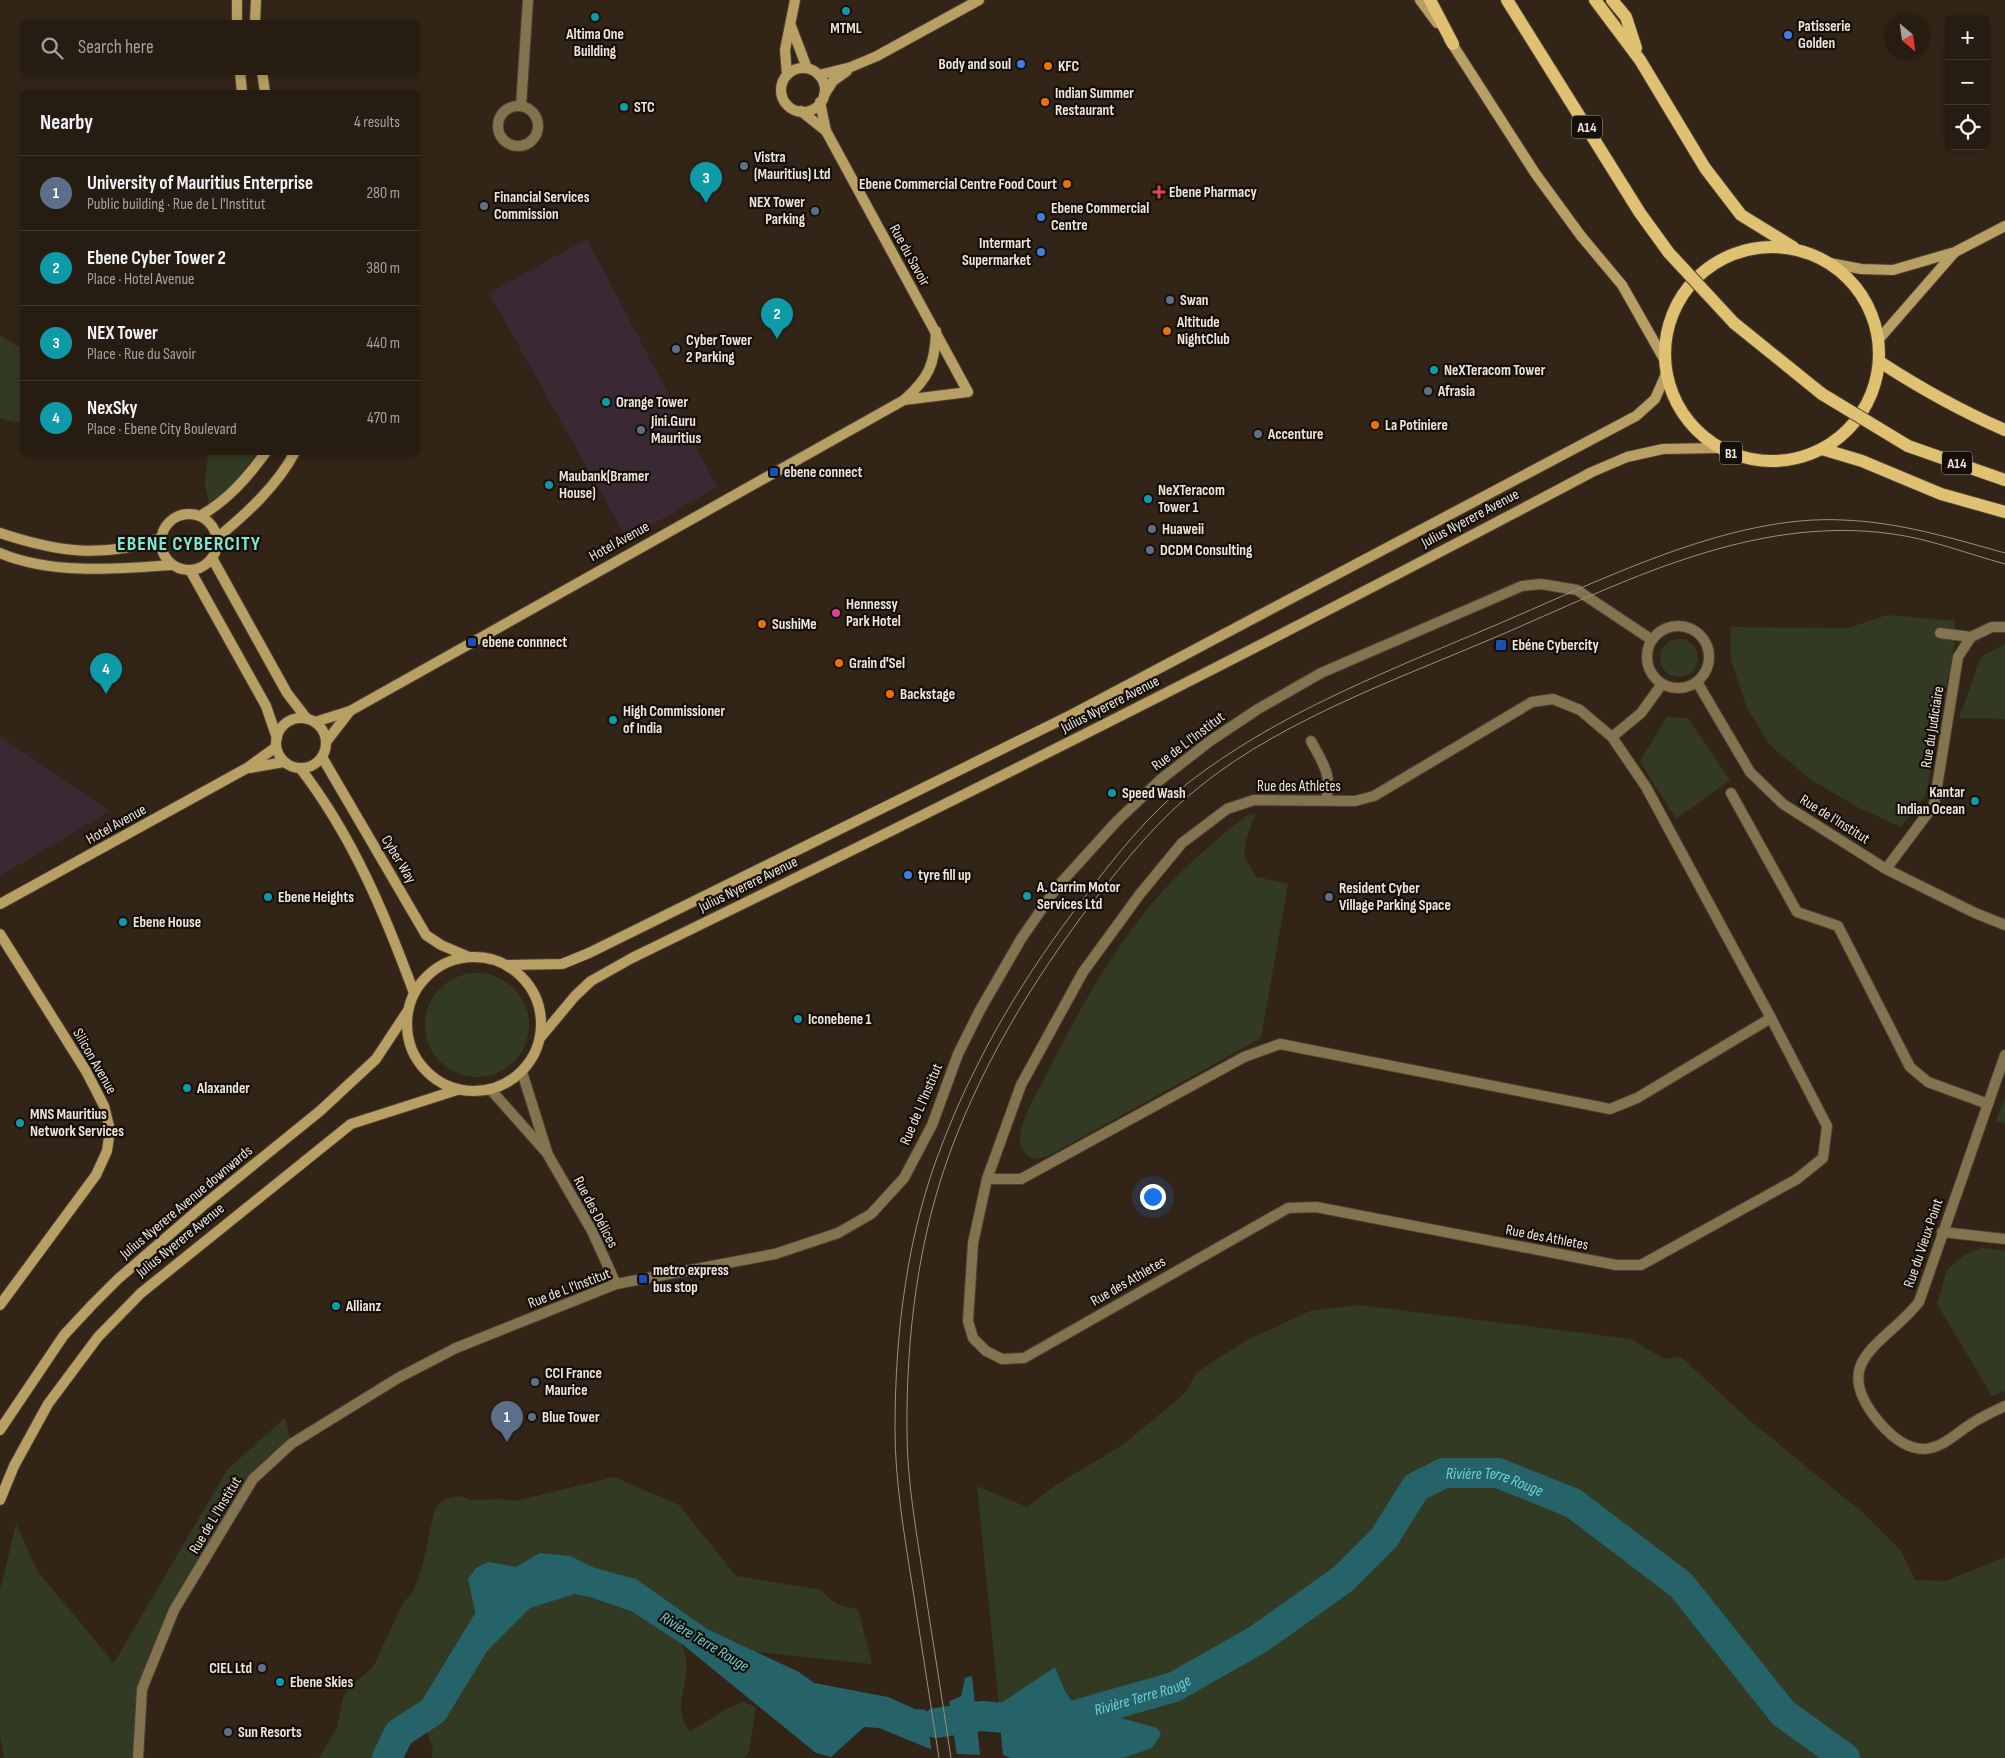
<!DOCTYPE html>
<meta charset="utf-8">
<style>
:root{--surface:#261c11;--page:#2e251a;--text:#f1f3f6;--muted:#a4a19f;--line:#423a31;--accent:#db2777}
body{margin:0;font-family:"Sofia Sans Condensed",sans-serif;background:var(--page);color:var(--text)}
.controls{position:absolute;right:15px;top:15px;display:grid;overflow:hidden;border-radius:8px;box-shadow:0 2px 8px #0003}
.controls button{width:45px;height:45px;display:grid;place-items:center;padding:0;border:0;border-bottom:1px solid var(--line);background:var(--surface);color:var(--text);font:25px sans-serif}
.compass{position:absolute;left:1885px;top:15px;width:45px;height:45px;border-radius:50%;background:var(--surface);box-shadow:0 2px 8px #0003;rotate:151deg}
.you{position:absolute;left:1152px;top:1196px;width:18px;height:18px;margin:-12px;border:4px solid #fff;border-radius:50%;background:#1a73e8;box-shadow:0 0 0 8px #1a73e833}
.badge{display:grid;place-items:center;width:32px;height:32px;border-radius:50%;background:var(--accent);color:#fff;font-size:16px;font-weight:700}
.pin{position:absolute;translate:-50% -41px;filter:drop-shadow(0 1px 2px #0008)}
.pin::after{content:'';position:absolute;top:26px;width:18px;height:15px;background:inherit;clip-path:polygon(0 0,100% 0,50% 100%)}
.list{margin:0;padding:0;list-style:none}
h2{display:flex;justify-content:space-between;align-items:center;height:65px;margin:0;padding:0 20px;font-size:21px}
h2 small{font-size:16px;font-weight:400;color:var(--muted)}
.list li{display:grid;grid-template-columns:32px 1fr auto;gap:15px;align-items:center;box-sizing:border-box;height:75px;padding:0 20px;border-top:1px solid var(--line)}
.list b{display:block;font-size:19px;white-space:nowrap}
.list p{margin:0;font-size:16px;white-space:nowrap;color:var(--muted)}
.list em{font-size:16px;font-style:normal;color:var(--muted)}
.icon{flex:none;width:28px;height:28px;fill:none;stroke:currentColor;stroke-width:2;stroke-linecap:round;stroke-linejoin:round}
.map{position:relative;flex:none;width:2005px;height:1758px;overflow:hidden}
.search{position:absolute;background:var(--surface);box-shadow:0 2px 8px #0003;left:20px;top:20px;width:400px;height:55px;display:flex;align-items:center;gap:12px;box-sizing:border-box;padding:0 18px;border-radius:8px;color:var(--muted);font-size:19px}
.panel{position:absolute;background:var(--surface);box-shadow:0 2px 8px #0003;left:20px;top:90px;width:400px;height:365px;border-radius:8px}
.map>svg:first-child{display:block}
</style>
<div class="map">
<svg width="2005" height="1758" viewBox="0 0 2005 1758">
<rect width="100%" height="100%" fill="#322517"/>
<g fill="#3a2933">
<path d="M587,239L717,487L627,539L489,293Z"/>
<path d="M0,736L110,811L0,876Z"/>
</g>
<g fill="#333a23">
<path d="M0,335L22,349V422L16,423L0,418Z"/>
<path d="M208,453H257C244,472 229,490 209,503L205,485Z"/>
<path d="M1887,615L1955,621L1954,646L1926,795L1901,827L1859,808L1811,780L1769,744L1747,708L1731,661V627L1848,628Z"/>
<circle cx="1679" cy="658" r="19"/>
<path d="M2005,644V719L1959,718L1981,657Z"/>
<path d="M1667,717L1688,718L1730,780L1676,819L1640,761Z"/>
<path d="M1256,813L1246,838L1244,856L1256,877L1288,884L1261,1038L1050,1155C1041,1158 1032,1161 1025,1153C1022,1149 1020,1144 1020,1139C1021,1119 1035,1097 1044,1079C1075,1018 1109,954 1154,901C1181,869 1213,842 1246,816Z"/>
<circle cx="477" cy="1025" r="52"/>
<path d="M2005,1098V1123L1996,1121Z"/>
<path d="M1981,1248L2005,1251V1391L1992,1396L1937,1304L1947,1270L1966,1254Z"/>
<path d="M1359,1305L1631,1339L1664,1359L1681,1357L1748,1419L1862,1512L1901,1551L1915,1580L1946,1581L2005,1557V1758H1123H1125L1121,1718C1077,1722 1070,1705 1055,1667L999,1705L977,1486L1027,1507L1056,1485L1124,1444L1185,1393L1197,1372L1247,1340L1310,1311Z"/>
<path d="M285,1418L291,1444L253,1479L174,1610L142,1689L138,1758H4L0,1736V1591L16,1524L38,1572L114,1663L227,1470Z"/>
<path d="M614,1477L679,1505L736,1576L821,1590C832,1603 841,1607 858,1609L872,1664L682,1644C683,1649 686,1654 686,1660C690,1688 670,1705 690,1732L728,1708L743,1702L756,1707L749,1751L744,1758H432L433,1749L427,1733H420L401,1758H319L337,1728L343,1698L350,1687L373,1667L403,1603L413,1592L423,1564L435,1508L445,1499L459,1496L472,1500L501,1499L516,1501Z"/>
</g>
<g fill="#256369">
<path d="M540,1553L570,1556L595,1568L636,1579L707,1629L799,1672L814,1683L888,1697L915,1709L930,1710L961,1696L965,1678L972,1676L980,1755L940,1753L879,1728L864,1727L831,1757L816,1753L682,1644L631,1611L590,1597L575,1594L530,1608L477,1661L461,1659L477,1621L468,1579L476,1568L489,1562L516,1567Z"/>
<path d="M1055,1667L1066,1693L1079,1711L1099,1720L1121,1718L1157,1728L1161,1734L1152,1748L1123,1758H1011L1003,1755L998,1705Z"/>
</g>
<path fill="#322517" d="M949,1699L957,1756H940L932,1753L925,1707L930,1708Z"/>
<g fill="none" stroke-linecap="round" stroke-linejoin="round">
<g stroke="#256369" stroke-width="30">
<path id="s1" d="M936,1723L981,1716L1051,1722L1174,1687L1257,1640L1343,1579L1384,1538L1416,1487L1444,1473H1498L1573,1503L1681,1585L1783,1713L1845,1758"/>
<path d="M387,1758L399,1733L433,1711L486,1624"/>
</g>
<g stroke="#4c4033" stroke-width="12">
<g id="street">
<path d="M521,106L528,0"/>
<circle cx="518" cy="126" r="20"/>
<circle cx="1678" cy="657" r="31"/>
<path d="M1940,633L1971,637L1992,627H2005"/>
<path d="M1697,682L1750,772L1783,804L1886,869L1975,913L2005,925"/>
<path d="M1612,737L1580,710L1553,699L1532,702L1374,796L1355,801L1254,800L1227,809L1182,843L1140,894L1083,972L1021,1085L987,1179L973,1243L968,1321L973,1338L986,1351L1002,1359L1024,1358L1288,1208L1316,1207L1616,1265H1641L1797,1179L1823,1158L1827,1126L1771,1018L1646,787L1612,737L1641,713L1662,684"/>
<path d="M1311,741C1322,762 1333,775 1326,800"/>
<path d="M1731,793L1797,912L1838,926L1910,1067L1928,1082L1988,1104"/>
<path d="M1886,869L1934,805L1958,657L1971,637"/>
<path d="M2005,1055L1919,1302C1885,1345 1827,1360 1879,1422C1890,1435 1906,1449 1924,1449C1942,1448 1954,1435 1968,1426C1979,1418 1992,1412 2005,1406"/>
<path d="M522,1072L548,1155L592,1231L616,1284"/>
<path d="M491,1090L546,1152"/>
<path d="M987,1179H1021L1244,1057L1280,1044L1610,1109L1637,1098L1771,1018"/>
<path d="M1942,1232L2005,1239"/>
<path d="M138,1758L142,1689L174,1610L253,1479L291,1444L398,1378L456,1348L616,1284L775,1254L838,1233L871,1214L904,1178L932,1125L958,1054L980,1010L1021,939L1057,887L1116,822L1160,780L1210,741L1258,709L1321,673L1522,586L1541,584L1577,590L1652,640"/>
</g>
</g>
<g stroke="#4c4033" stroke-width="12">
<g id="secondary">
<path d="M1420,0L1437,23"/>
<path d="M237,22V0"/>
<path d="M255,22L256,0"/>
<path d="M791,26L807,68"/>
<path d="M1449,39L1535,173L1581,236L1622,285L1664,359"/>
<circle cx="803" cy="90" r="22"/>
<path d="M240,72L242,92"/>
<path d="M262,72L265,92"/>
<path d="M787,75L785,50L795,0"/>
<path d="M819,75L851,67L877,56L979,0"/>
<path d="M824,95L833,81L847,71"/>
<path d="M820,102L826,131L968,392L904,400"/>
<path d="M801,111L826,131"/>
<path d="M1830,263L1861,269L1893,270L1955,252L2005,226"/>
<path d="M1879,339L1954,253"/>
<circle cx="189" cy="542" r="28"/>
<path d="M200,516C228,500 247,478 266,452"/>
<path d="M0,533C57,552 103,559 161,538"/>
<path d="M217,538C246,514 277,486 295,452"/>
<path d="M0,553C53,575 116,569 172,565"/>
<path d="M212,558L287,693L307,719"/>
<path d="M190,570L266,706L277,738"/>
<circle cx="301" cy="743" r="25"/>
<path d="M315,722L350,711L904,400C929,378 935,364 936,331"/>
<path d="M326,742L350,711"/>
<path d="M322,757L426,935L441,945L469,957"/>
<path d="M250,768L284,762"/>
<path d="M300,768C352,835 385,914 414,993"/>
<path d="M0,904L247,768L276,747"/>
<path d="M0,934L86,1071L104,1106L110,1130L107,1151L96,1175L0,1305"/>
<circle cx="474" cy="1024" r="67"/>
<path d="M508,965L562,964L589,953L1071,715L1636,416L1655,399L1666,374"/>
<path d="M540,1038L575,996L591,981L632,958C955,801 1275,640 1592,472L1627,457L1663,449L1718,448"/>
<path d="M0,1430L64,1335L92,1305L118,1279L205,1204L320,1111L376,1059L407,1012"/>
<path d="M0,1500L14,1466L48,1404L98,1337L141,1293L351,1124L457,1090"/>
</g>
</g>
<g stroke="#4c4033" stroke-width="14">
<g id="primary">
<path d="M1430,0L1453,44"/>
<path d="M1507,0L1640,213L1669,253"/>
<path d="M1595,0L1640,60L1705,168L1741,215L1793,247"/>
<path d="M1612,0L1626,17L1636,48"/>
<circle cx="1772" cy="354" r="107"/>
<path d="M1734,323L1822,394"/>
<path d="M1880,362C1920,388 1961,411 2005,430"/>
<path d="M1908,446L2005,480"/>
<path d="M1822,449L1862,461L1941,494L2005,512"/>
</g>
</g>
<use href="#street" stroke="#83744f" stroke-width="10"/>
<use href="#secondary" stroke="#b89f63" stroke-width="10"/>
<use href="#primary" stroke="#e0c071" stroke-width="12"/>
<g stroke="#998f83" stroke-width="1">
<path d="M939,1758C930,1700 921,1642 912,1584C904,1533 895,1481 895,1429C895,1333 907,1232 943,1142C977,1054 1026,973 1084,898C1119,851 1156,805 1204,771C1291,708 1393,669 1491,627C1596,583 1728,514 1843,520C1899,522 1951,538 2005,553"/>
<path d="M951,1758C942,1697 932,1637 923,1576C916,1529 907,1480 907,1432C906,1337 918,1237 952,1147C985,1059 1035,978 1091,904C1125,861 1159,818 1203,784C1285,719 1400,678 1496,637C1622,583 1752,514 1893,534C1930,539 1968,554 2005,564"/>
</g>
<g stroke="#4c4033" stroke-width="14" stroke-linecap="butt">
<g id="primary-bridge">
<path d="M1669,253L1734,323"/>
<path d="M1822,394L1908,446"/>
</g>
</g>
<use href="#primary-bridge" stroke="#e0c071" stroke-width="12"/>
</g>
<g fill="#0f9aa8" stroke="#150f09" stroke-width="2">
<circle cx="846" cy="11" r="5"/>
<circle cx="595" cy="17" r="5"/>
<circle cx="624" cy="107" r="5"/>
<circle cx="1434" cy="370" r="5"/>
<circle cx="606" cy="402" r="5"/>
<circle cx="549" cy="485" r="5"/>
<circle cx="1148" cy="499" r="5"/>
<circle cx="613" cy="720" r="5"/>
<circle cx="1112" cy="793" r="5"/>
<circle cx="1975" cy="801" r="5"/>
<circle cx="1027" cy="896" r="5"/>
<circle cx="268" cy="897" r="5"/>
<circle cx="123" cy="922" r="5"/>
<circle cx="798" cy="1019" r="5"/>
<circle cx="187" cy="1088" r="5"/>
<circle cx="20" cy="1123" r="5"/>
<circle cx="336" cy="1306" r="5"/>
<circle cx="280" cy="1682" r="5"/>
</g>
<g fill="#3f7fe0" stroke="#150f09" stroke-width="2">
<circle cx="1788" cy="35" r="5"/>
<circle cx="1021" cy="64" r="5"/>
<circle cx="1041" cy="217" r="5"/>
<circle cx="1041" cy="252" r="5"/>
<circle cx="908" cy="875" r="5"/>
</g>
<g fill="#e8710a" stroke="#150f09" stroke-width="2">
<circle cx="1048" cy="66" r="5"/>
<circle cx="1045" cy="102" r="5"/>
<circle cx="1067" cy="184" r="5"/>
<circle cx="1167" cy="331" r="5"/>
<circle cx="1375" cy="425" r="5"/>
<circle cx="762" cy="624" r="5"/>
<circle cx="839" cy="663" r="5"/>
<circle cx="890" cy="694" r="5"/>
</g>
<g fill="#5c6f8a" stroke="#150f09" stroke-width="2">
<circle cx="744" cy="166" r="5"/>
<circle cx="484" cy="206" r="5"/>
<circle cx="815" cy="211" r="5"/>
<circle cx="1170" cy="300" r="5"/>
<circle cx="676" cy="349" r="5"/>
<circle cx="1428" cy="391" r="5"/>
<circle cx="641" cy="430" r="5"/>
<circle cx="1258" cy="434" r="5"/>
<circle cx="1152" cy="529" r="5"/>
<circle cx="1150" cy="550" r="5"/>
<circle cx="1329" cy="897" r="5"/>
<circle cx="535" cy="1382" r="5"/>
<circle cx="532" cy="1417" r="5"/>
<circle cx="262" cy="1668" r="5"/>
<circle cx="228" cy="1732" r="5"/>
</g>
<path fill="#e0444e" stroke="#150f09" stroke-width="2" d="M1156.5 184.5h5v5h5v5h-5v5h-5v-5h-5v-5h5z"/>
<g fill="#1a4fb4" stroke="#150f09" stroke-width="2">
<rect x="769" y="467" width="10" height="10" rx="2.5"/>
<rect x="467" y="637" width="10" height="10" rx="2.5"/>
<rect x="1495" y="639" width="12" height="12" rx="2.5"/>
<rect x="638" y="1274" width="10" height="10" rx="2.5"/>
</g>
<circle fill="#d1479c" stroke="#150f09" stroke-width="2" cx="836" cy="613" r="5"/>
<g text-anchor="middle" stroke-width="4.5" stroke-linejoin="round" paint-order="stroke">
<g fill="#150f09" stroke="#ada59d" stroke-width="1">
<rect x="1572" y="115.5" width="30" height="23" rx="4"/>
<rect x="1720" y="441.5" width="22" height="23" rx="4"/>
<rect x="1942" y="451.5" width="30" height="23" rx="4"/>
</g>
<g font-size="14" font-weight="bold" fill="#eee5dc">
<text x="1587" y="132">A14</text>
<text x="1731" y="458">B1</text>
<text x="1957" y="468">A14</text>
</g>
<g font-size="15" font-weight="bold" fill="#eee5dc" stroke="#150f09" text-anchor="start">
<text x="1798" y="31">Patisserie<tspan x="1798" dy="17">Golden</tspan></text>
<text x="846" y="33" text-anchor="middle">MTML</text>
<text x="595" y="39" text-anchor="middle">Altima One<tspan x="595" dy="17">Building</tspan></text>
<text x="1011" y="69" text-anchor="end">Body and soul</text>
<text x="1058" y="71">KFC</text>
<text x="1055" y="98">Indian Summer<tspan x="1055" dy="17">Restaurant</tspan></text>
<text x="634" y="112">STC</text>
<text x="754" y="162">Vistra<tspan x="754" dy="17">(Mauritius) Ltd</tspan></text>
<text x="1057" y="189" text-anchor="end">Ebene Commercial Centre Food Court</text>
<text x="1169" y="197">Ebene Pharmacy</text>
<text x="494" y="202">Financial Services<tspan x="494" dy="17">Commission</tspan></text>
<text x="805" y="207" text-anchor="end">NEX Tower<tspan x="805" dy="17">Parking</tspan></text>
<text x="1051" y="213">Ebene Commercial<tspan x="1051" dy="17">Centre</tspan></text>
<text x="1031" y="248" text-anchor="end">Intermart<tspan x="1031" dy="17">Supermarket</tspan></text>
<text x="1180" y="305">Swan</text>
<text x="1177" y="327">Altitude<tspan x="1177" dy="17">NightClub</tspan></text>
<text x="686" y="345">Cyber Tower<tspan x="686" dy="17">2 Parking</tspan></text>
<text x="1444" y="375">NeXTeracom Tower</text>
<text x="1438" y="396">Afrasia</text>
<text x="616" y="407">Orange Tower</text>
<text x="651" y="426">Jini.Guru<tspan x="651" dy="17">Mauritius</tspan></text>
<text x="1385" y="430">La Potiniere</text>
<text x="1268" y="439">Accenture</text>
<text x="784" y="477">ebene connect</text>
<text x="559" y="481">Maubank(Bramer<tspan x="559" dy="17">House)</tspan></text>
<text x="1158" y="495">NeXTeracom<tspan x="1158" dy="17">Tower 1</tspan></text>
<text x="1162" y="534">Huaweii</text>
<text x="1160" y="555">DCDM Consulting</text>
<text x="846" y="609">Hennessy<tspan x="846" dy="17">Park Hotel</tspan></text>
<text x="772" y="629">SushiMe</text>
<text x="482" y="647">ebene connnect</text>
<text x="1512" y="650">Ebéne Cybercity</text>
<text x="849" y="668">Grain d'Sel</text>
<text x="900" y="699">Backstage</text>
<text x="623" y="716">High Commissioner<tspan x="623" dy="17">of India</tspan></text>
<text x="1965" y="797" text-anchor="end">Kantar<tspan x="1965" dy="17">Indian Ocean</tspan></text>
<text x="1122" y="798">Speed Wash</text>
<text x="918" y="880">tyre fill up</text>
<text x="1037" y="892">A. Carrim Motor<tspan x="1037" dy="17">Services Ltd</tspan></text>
<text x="1339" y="893">Resident Cyber<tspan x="1339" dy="17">Village Parking Space</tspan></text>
<text x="278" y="902">Ebene Heights</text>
<text x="133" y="927">Ebene House</text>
<text x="808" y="1024">Iconebene 1</text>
<text x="197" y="1093">Alaxander</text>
<text x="30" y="1119">MNS Mauritius<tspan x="30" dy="17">Network Services</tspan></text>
<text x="653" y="1275">metro express<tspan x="653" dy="17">bus stop</tspan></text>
<text x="346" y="1311">Allianz</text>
<text x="545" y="1378">CCI France<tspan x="545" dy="17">Maurice</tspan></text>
<text x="542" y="1422">Blue Tower</text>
<text x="252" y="1673" text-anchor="end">CIEL Ltd</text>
<text x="290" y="1687">Ebene Skies</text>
<text x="238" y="1737">Sun Resorts</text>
</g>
<g font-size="15" fill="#eee5dc" stroke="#150f09">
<text transform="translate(910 255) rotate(61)" y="5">Rue du Savoir</text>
<text transform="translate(1470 518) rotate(-28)" y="5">Julius Nyerere Avenue</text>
<text transform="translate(619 541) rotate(-29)" y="5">Hotel Avenue</text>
<text transform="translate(1110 704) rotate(-27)" y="5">Julius Nyerere Avenue</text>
<text transform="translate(1932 727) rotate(-81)" y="5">Rue du Judiciaire</text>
<text transform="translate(1188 741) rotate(-37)" y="5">Rue de L l'Institut</text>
<text x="1299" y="791">Rue des Athletes</text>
<text transform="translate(1835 819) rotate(32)" y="5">Rue de l'Institut</text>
<text transform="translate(116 824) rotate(-29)" y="5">Hotel Avenue</text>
<text transform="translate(399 859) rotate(59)" y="5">Cyber Way</text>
<text transform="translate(748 884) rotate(-26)" y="5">Julius Nyerere Avenue</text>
<text transform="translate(95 1061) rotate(60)" y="5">Silicon Avenue</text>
<text transform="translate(921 1104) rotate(-67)" y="5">Rue de L l'Institut</text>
<text transform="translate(186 1202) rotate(-40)" y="5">Julius Nyerere Avenue downwards</text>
<text transform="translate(596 1212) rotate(62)" y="5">Rue des Délices</text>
<text transform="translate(1547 1237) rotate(11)" y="5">Rue des Athletes</text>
<text transform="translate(180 1240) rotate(-39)" y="5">Julius Nyerere Avenue</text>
<text transform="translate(1923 1243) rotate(-71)" y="5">Rue du Vieux Point</text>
<text transform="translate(1128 1281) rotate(-30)" y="5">Rue des Athletes</text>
<text transform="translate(569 1288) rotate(-21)" y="5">Rue de L l'Institut</text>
<text transform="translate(215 1515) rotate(-59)" y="5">Rue de L l'Institut</text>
</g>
<g font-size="16" font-style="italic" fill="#6dd0d9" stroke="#150f09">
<text dy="6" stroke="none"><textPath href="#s1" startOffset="646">Rivière Terre Rouge</textPath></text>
<text transform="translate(705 1641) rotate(31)" y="6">Rivière Terre Rouge</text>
<text dy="6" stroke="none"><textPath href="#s1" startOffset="211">Rivière Terre Rouge</textPath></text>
</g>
<g font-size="20" font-weight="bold" letter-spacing="1" fill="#81e7d4" stroke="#150f09">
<text x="189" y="550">EBENE CYBERCITY</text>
</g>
</g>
</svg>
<div class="controls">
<button>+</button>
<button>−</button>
<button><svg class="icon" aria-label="locate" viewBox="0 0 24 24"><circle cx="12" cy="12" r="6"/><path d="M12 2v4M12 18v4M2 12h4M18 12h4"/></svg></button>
</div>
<svg class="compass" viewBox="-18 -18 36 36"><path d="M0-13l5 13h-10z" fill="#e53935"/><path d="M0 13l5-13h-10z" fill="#a4a19f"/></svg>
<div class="you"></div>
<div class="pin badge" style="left:507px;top:1442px;background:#5c6f8a">1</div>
<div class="pin badge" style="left:777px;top:339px;background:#0f9aa8">2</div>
<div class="pin badge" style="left:706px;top:203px;background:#0f9aa8">3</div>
<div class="pin badge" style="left:106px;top:694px;background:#0f9aa8">4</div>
<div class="search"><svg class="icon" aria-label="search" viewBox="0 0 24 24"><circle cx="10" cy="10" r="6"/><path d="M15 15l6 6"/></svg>Search here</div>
<section class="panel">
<h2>Nearby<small>4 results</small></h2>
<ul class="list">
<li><span class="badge" style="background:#5c6f8a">1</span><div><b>University of Mauritius Enterprise</b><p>Public building · Rue de L l'Institut</p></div><em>280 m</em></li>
<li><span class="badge" style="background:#0f9aa8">2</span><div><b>Ebene Cyber Tower 2</b><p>Place · Hotel Avenue</p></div><em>380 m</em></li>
<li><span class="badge" style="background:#0f9aa8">3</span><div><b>NEX Tower</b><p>Place · Rue du Savoir</p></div><em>440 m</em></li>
<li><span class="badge" style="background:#0f9aa8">4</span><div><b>NexSky</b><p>Place · Ebene City Boulevard</p></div><em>470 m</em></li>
</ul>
</section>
</div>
